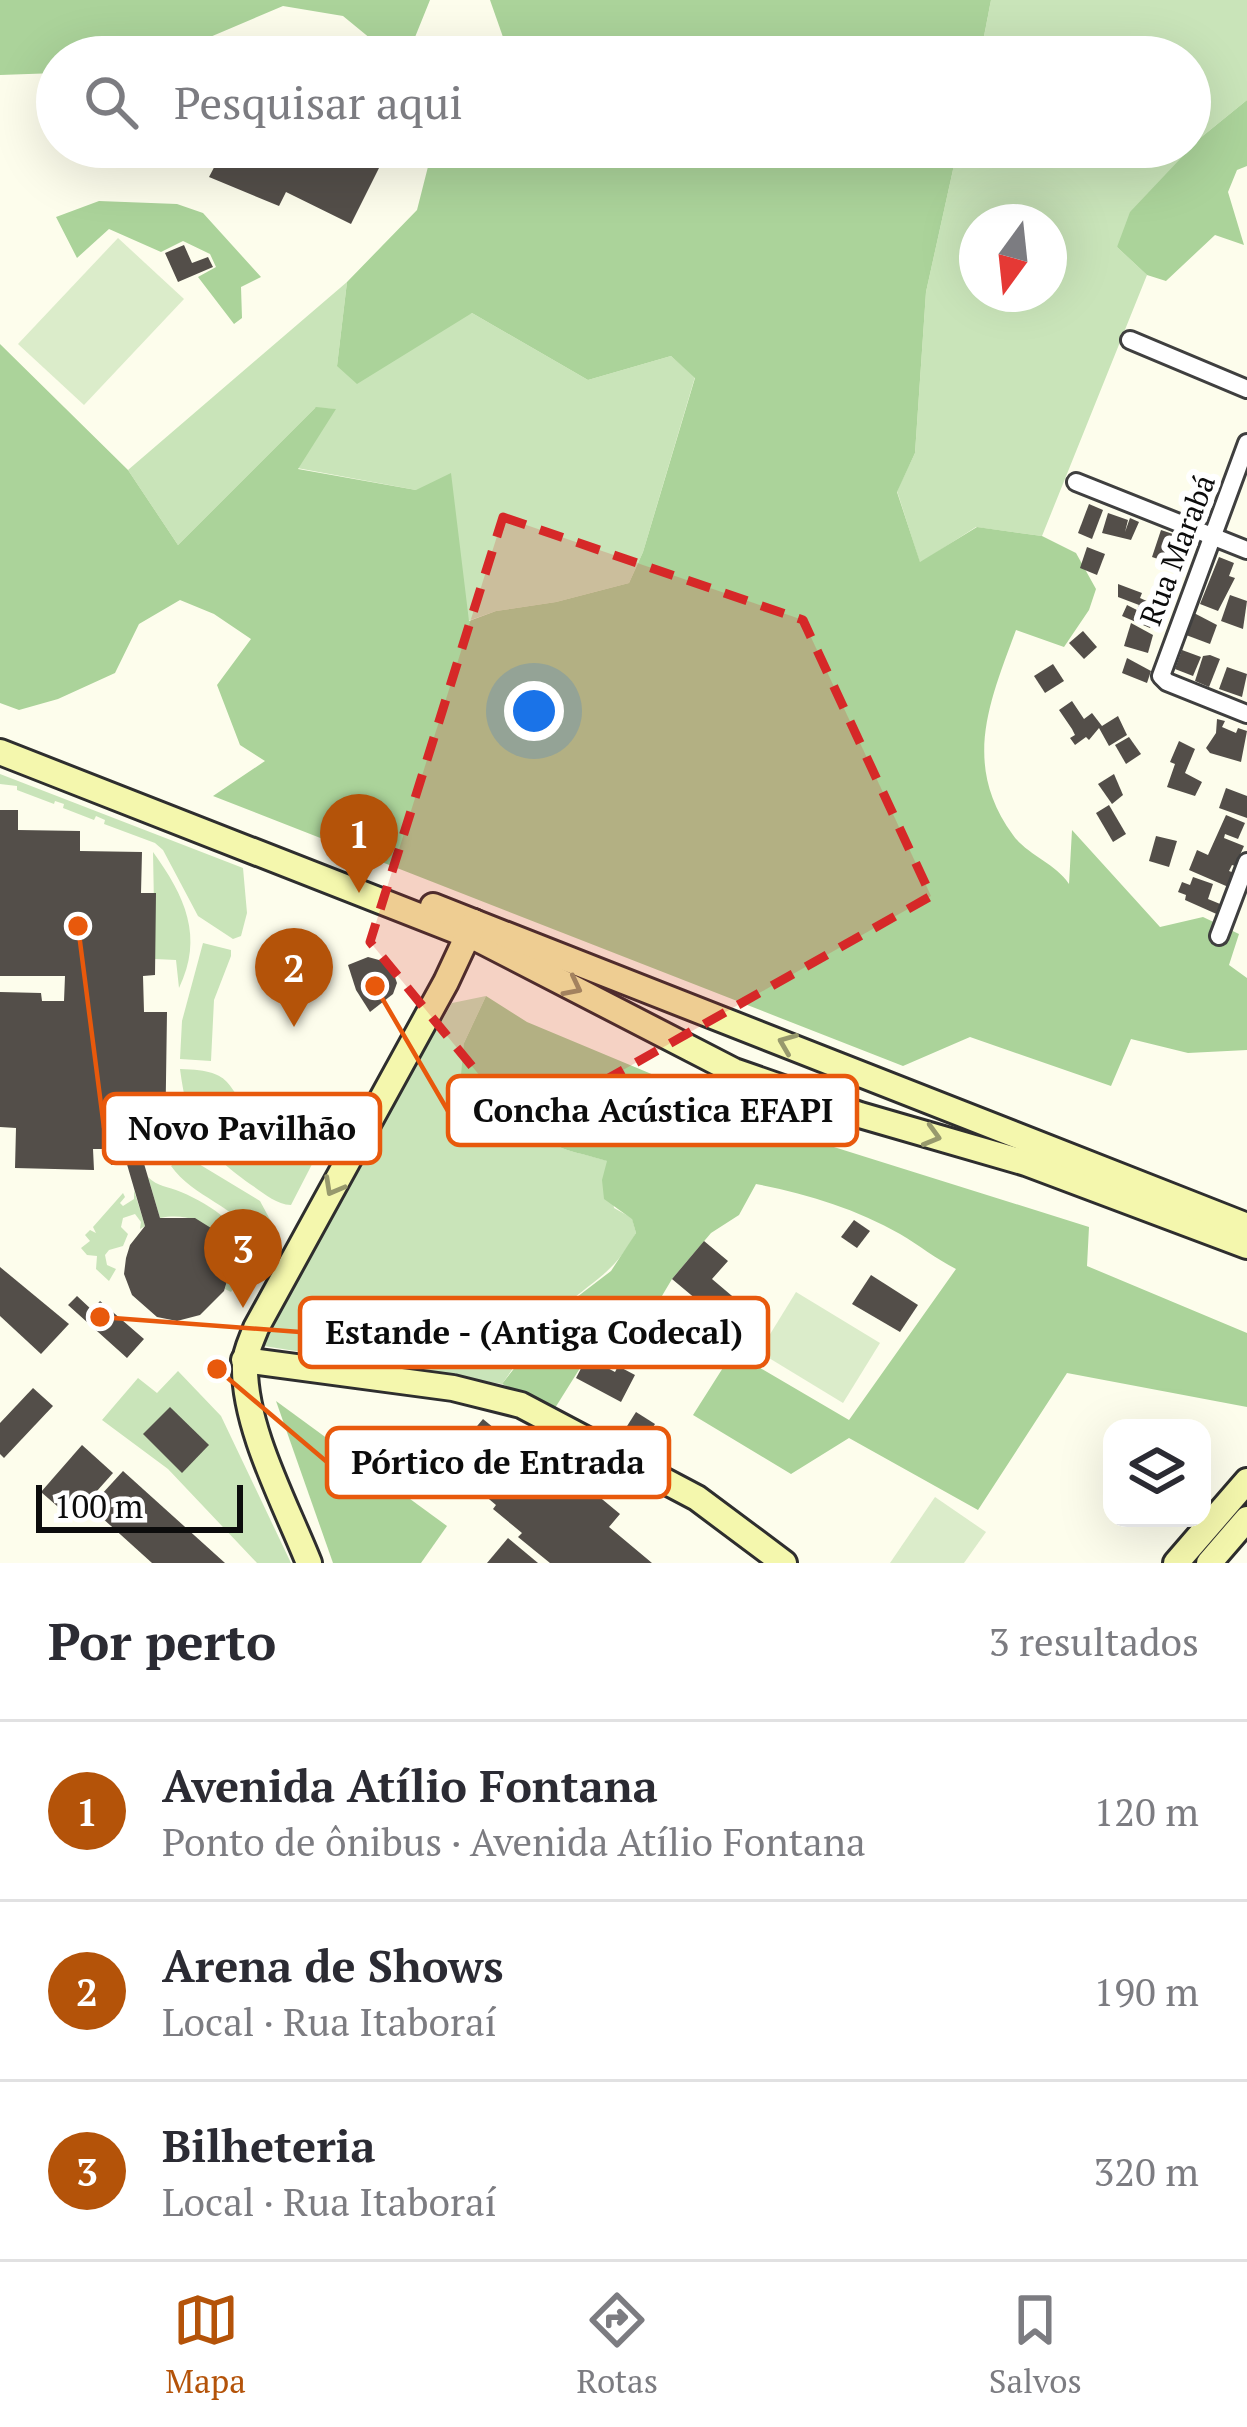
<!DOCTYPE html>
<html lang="pt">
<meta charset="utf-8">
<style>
:root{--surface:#fff;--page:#f7f7f7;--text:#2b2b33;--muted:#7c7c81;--line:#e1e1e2;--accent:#b45309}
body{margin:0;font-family:"PT Serif",serif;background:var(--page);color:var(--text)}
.controls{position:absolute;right:36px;bottom:36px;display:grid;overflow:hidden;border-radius:24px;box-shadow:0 12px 48px #0002}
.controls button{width:108px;height:108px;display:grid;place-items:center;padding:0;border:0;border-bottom:3px solid var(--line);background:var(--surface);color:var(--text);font:60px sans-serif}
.compass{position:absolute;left:959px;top:204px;width:108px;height:108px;border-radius:50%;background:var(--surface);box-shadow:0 12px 48px #0002;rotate:195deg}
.scale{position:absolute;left:36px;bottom:30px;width:207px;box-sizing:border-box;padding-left:12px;border:6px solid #0c0c0c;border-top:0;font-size:33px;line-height:42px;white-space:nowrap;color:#0c0c0c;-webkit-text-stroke:9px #fff;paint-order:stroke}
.you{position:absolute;left:534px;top:711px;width:42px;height:42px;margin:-30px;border:9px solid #fff;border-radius:50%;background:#1a73e8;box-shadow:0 0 0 18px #1a73e833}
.badge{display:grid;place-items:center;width:78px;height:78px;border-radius:50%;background:var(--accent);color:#fff;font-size:39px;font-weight:700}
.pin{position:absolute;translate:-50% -99px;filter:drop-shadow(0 3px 6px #0008)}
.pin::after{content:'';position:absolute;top:63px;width:42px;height:36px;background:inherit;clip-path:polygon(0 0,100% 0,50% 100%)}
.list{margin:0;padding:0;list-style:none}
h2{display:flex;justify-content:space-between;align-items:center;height:156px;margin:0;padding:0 48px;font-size:51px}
h2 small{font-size:39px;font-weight:400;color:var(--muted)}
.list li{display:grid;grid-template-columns:78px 1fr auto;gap:36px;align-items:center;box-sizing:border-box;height:180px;padding:0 48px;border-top:3px solid var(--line)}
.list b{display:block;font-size:45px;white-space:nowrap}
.list p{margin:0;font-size:39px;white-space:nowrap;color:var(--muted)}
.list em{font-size:39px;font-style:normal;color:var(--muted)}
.icon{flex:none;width:66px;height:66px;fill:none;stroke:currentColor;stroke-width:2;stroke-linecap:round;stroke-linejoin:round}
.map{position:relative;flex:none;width:1247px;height:1563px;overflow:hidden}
.search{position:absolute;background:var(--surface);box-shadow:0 12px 48px #0002;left:36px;right:36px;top:36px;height:132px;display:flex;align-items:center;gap:30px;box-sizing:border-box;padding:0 42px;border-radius:66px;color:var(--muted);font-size:45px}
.sheet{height:696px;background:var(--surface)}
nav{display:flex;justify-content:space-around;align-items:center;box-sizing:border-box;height:168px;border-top:3px solid var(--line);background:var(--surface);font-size:33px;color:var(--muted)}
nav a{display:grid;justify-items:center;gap:6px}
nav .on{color:var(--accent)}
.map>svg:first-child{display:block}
</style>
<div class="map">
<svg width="1247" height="1563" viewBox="0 0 1247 1563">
<rect width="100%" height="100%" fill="#fdfdec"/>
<g fill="#c9e4b9" fill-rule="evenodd">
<path d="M991,0H1247V100L1199,139L1117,247L1147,275L1042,536L976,527L920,563L897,491L915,453L926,292L958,147H1190V57H980ZM977,222H1049V294H977Z"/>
<path d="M347,282L337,366L472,313L588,380L671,356L695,377L643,552L629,583L556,602L496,611L468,621L416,490L297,468L334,409L315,408L178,545L128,470Z"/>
<path d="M0,774L243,868L247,913L241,936L233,939L198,916L163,850L155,843L104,824L105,820L96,816L94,820L63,808L64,804L55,801L54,804L17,790V786L0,784Z"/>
<path d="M153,852C185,896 204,937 179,988L176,960L155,959Z"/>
<path d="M203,943L231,950V956L214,1000L211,1061L180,1059L182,1021Z"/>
<path d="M486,996L464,1043L482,1103L528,1116C551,1153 569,1149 608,1161L614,1208L632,1218L636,1233C614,1273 595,1279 562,1308C539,1329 520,1359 502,1384L264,1346L263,1327L452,1003Z"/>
<path d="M180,1069C242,1070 220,1091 260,1115C280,1127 303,1129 324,1141L291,1205C275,1204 264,1193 250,1184C202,1149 188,1130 180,1069Z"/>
<path d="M184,1155L260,1201L274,1227L265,1245H259C242,1207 194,1199 171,1166Z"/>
<path d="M148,1177C158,1187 167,1186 181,1192C224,1210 270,1246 231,1292L225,1289C237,1244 207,1209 160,1218Z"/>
<path d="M134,1190L145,1226L140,1229L141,1222L135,1214L123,1218L121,1227L128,1234L123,1246L109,1250L105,1255L107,1265L116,1269L109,1281L96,1269L97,1256L87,1255L81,1248L90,1241L85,1235L90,1230L96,1233L93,1227L123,1193L125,1197L120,1203L123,1206L134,1199Z"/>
<path d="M178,1371L221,1416L291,1563H257L168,1469L102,1420L138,1378L157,1393Z"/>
</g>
<g fill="#abd39a">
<path d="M0,0H430L407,57H393L343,16L283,6L163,57H57V73L0,75Z"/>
<path d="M490,0H991L980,57H510Z"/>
<path d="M1247,100V166L1237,170L1228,192L1244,245L1215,235L1166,281L1147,275L1117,247L1130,212L1199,139Z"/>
<path d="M433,147H958L926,292L915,453L897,492L920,562L977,527L1042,536L1076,553L1096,589L1089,610L1064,647L1016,630C989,703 962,765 1013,835C1027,855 1055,863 1069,884L1072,830L1160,927L1203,917L1239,934L1229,965L1247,978V1050L1188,1053L1131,1039L1111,1086L970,1037L903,1066L213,796L265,761L240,745L217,685L251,639L214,614L180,600L139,624L115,673L58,699L19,710L0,703V344L128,470L178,545L316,407L336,409L298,469L416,490L451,473L469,621L496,611L556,602L629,583L643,552L695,378L671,356L588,380L472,313L357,384L337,366L347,282L417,210Z"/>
<path d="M99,201L177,204L203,213L261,277L241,287L242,318L234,324L198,277L216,267L210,254L183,241L161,252L109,229L77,258L56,217Z"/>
<path d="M486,996L527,1022L802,1137L1089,1227L1087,1266L1247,1333V1407L1067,1373L978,1510L849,1438L791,1474L693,1415L733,1352L849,1420L956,1269C936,1259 919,1245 900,1234C857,1209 805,1193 756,1184L739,1215L711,1233L672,1279L656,1306L633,1328L610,1339L587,1357L555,1408L502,1384L560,1310L611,1271L636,1233L632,1219L604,1199L602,1180L607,1161C569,1149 551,1153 528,1116L482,1103L461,1075L464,1043Z"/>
<path d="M276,1401L447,1526L421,1563H333Z"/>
</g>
<g fill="#dbecca">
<path d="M118,238L184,299L84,405L18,344Z"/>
<path d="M796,1292L880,1343L843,1403L759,1352Z"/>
<path d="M935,1497L986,1532L964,1563H890Z"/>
</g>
<g fill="#534e49">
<path d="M200,147H379L392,156L387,167L381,164L351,224L286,192L279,206L209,177L220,156Z"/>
<path d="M184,245L192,263L208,257L213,267L178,282L165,253Z"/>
<path d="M1089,504L1103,510L1092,539L1078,533Z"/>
<path d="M1108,513L1128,520L1125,532L1130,518L1139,522L1131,540L1102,533Z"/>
<path d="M1161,530L1182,537L1173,564L1152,557Z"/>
<path d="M1087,547L1105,554L1097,575L1080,568Z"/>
<path d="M1219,557L1234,563L1229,576L1235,578L1218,611L1200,604Z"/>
<path d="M1118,584L1142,593L1140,598L1160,607L1150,628L1122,616L1127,605L1137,610L1139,605L1118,597Z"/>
<path d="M1230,595L1247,601L1243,629L1221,621Z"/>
<path d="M1194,613L1217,625L1210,644L1186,635Z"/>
<path d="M1131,623L1153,635L1148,653L1124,646Z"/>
<path d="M1083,631L1097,647L1084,659L1069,643Z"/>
<path d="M1182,650L1201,657L1193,676L1175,669Z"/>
<path d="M1210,655L1220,659L1209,687L1195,681L1203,656Z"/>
<path d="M1127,658L1151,671L1147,683L1122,673Z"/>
<path d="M1053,664L1064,681L1045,693L1034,676Z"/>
<path d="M1227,667L1247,674L1242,697L1219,689Z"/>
<path d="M1072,701L1084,719L1092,713L1102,726L1118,716L1127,735L1109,746L1099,728L1089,740L1086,737L1075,745L1070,738L1075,735L1072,729L1059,710Z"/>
<path d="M1217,719L1225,721L1222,727L1236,733L1238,728L1247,731L1241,762L1210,753L1206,748L1216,733Z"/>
<path d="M1129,737L1141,754L1126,764L1115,745Z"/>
<path d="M1179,741L1195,749L1185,773L1202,782L1195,796L1167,787L1175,764L1170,762Z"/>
<path d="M1114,774L1123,795L1112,804L1098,784Z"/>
<path d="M1226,788L1247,796V818L1219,808Z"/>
<path d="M1109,805L1126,834L1113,842L1096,813Z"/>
<path d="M0,810H18V830L80,831V851L142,852L141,893H156L155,975L143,976L144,1012H167L165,1149L140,1150L160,1218H195L211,1228L227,1251L230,1271L224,1291L200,1315L177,1321L157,1317L132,1295L124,1274L126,1258L130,1245L145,1226L126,1161L111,1165L109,1149H93L94,1170L15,1168L16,1128L0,1127V992L41,993L42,1001H64L65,976H0Z"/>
<path d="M1226,815L1245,823L1238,839L1225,834L1224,838L1244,846L1235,866L1232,865L1229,871L1239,875L1233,889L1189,870L1197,850L1208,855Z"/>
<path d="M1156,836L1177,841L1169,867L1149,861Z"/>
<path d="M1193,877L1213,884L1208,899L1225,906L1221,916L1185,900L1186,895L1178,892L1182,882L1190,885Z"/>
<path d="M368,957L390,963L397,983L393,994L370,1012L356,990L348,965Z"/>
<path d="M854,1220L870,1231L857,1248L841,1237Z"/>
<path d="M704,1241L728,1261L712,1279L738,1301L721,1320L672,1279Z"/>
<path d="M0,1267L69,1324L41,1354L0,1316Z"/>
<path d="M871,1275L918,1305L900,1332L852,1304Z"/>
<path d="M77,1296L92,1310L100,1301L144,1339L127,1358L68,1305Z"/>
<path d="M587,1357L615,1372L618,1366L635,1375L621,1402L576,1378Z"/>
<path d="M33,1388L53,1406L4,1458L0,1454V1423Z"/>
<path d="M170,1407L209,1445L182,1473L143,1434Z"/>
<path d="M636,1412L655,1424L634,1456L615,1445Z"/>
<path d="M483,1419L541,1467L550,1456L620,1514L609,1527L652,1563H550L518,1537L522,1533L493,1509L496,1505L446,1463Z"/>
<path d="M82,1445L113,1473L72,1519L41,1492Z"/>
<path d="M123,1471L225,1563H152L90,1507Z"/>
<path d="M508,1538L538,1563H487Z"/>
</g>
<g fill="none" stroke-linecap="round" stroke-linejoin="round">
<g stroke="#3f3f3f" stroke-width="22">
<g id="street">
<path d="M1130,340L1247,389"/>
<path d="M1247,443L1161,676L1167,682L1247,714"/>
<path d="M1076,482L1247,550"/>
<path d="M1219,936L1247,862"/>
</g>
</g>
<g stroke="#2e2e2e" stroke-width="30">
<g id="secondary">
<path d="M0,752L480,940L734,1071L860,1115L1026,1163L1247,1246"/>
<path d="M433,906L1247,1226"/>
<path d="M244,1360L453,1388L521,1405L697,1498L784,1563"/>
<path d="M309,1563C286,1505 243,1426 245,1364C245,1352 252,1339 256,1328L446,982L474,922"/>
<path d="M1176,1563L1247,1481"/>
<path d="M1209,1563L1247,1519"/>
</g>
</g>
<use href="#street" stroke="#fff" stroke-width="16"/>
<use href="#secondary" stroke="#f4f7ad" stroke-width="24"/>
</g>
<defs><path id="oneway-chevron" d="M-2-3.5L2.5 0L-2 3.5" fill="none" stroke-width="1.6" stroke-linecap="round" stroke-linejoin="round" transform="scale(3)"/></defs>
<g stroke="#97996d">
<use href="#oneway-chevron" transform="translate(573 987) rotate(27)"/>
<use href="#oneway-chevron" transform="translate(787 1043) rotate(-158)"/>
<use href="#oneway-chevron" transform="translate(932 1136) rotate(16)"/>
<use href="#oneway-chevron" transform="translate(333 1187) rotate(119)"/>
</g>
<path fill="#d62828" fill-opacity="0.2" stroke="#d62828" stroke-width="9" stroke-dasharray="24 15" stroke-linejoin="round" d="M503,517L803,620L931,896L522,1127L370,942Z"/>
<g text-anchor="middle" stroke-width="12" stroke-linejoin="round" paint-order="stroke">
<g font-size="30" fill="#0c0c0c" stroke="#fff">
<text transform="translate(1178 550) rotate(-69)" y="10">Rua Marabá</text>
</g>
</g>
<path fill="none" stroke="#e8590c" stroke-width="4.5" d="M375 986L448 1111M78 926L104 1128M100 1317L300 1332M217 1369L327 1462"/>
<g fill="#e8590c" stroke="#fff" stroke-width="4.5">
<circle cx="375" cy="986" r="12"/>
<circle cx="78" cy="926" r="12"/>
<circle cx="100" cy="1317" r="12"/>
<circle cx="217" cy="1369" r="12"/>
</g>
<g fill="#fff" stroke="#e8590c" stroke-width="4.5">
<rect x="448" y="1076" width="409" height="69" rx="12"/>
<rect x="104" y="1094" width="276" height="69" rx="12"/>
<rect x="300" y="1298" width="468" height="69" rx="12"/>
<rect x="327" y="1428" width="342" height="69" rx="12"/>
</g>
<g font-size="33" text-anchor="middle" font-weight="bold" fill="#0c0c0c">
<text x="653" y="1122">Concha Acústica EFAPI</text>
<text x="242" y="1140">Novo Pavilhão</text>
<text x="534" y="1344">Estande - (Antiga Codecal)</text>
<text x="498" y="1474">Pórtico de Entrada</text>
</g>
</svg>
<div class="controls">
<button><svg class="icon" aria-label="layers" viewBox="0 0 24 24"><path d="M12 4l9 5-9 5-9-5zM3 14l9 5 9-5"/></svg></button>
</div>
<svg class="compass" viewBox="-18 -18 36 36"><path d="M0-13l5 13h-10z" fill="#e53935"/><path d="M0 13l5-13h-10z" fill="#7c7c81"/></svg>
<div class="scale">100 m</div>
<div class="you"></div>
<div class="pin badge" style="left:359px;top:893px">1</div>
<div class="pin badge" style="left:294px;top:1027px">2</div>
<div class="pin badge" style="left:243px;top:1308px">3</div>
<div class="search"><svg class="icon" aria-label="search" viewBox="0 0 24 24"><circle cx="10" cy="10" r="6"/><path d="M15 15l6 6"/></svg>Pesquisar aqui</div>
</div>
<section class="sheet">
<h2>Por perto<small>3 resultados</small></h2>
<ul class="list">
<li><span class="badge">1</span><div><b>Avenida Atílio Fontana</b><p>Ponto de ônibus · Avenida Atílio Fontana</p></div><em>120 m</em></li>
<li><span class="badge">2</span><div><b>Arena de Shows</b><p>Local · Rua Itaboraí</p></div><em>190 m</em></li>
<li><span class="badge">3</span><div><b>Bilheteria</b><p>Local · Rua Itaboraí</p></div><em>320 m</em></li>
</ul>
</section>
<nav>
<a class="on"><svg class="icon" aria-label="map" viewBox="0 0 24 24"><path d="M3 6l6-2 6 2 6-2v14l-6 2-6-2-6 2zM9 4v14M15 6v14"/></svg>Mapa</a>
<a><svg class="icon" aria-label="directions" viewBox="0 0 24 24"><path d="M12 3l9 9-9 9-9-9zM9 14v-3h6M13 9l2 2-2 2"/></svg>Rotas</a>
<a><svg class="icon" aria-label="saved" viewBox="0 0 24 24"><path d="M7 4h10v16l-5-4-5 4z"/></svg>Salvos</a>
</nav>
